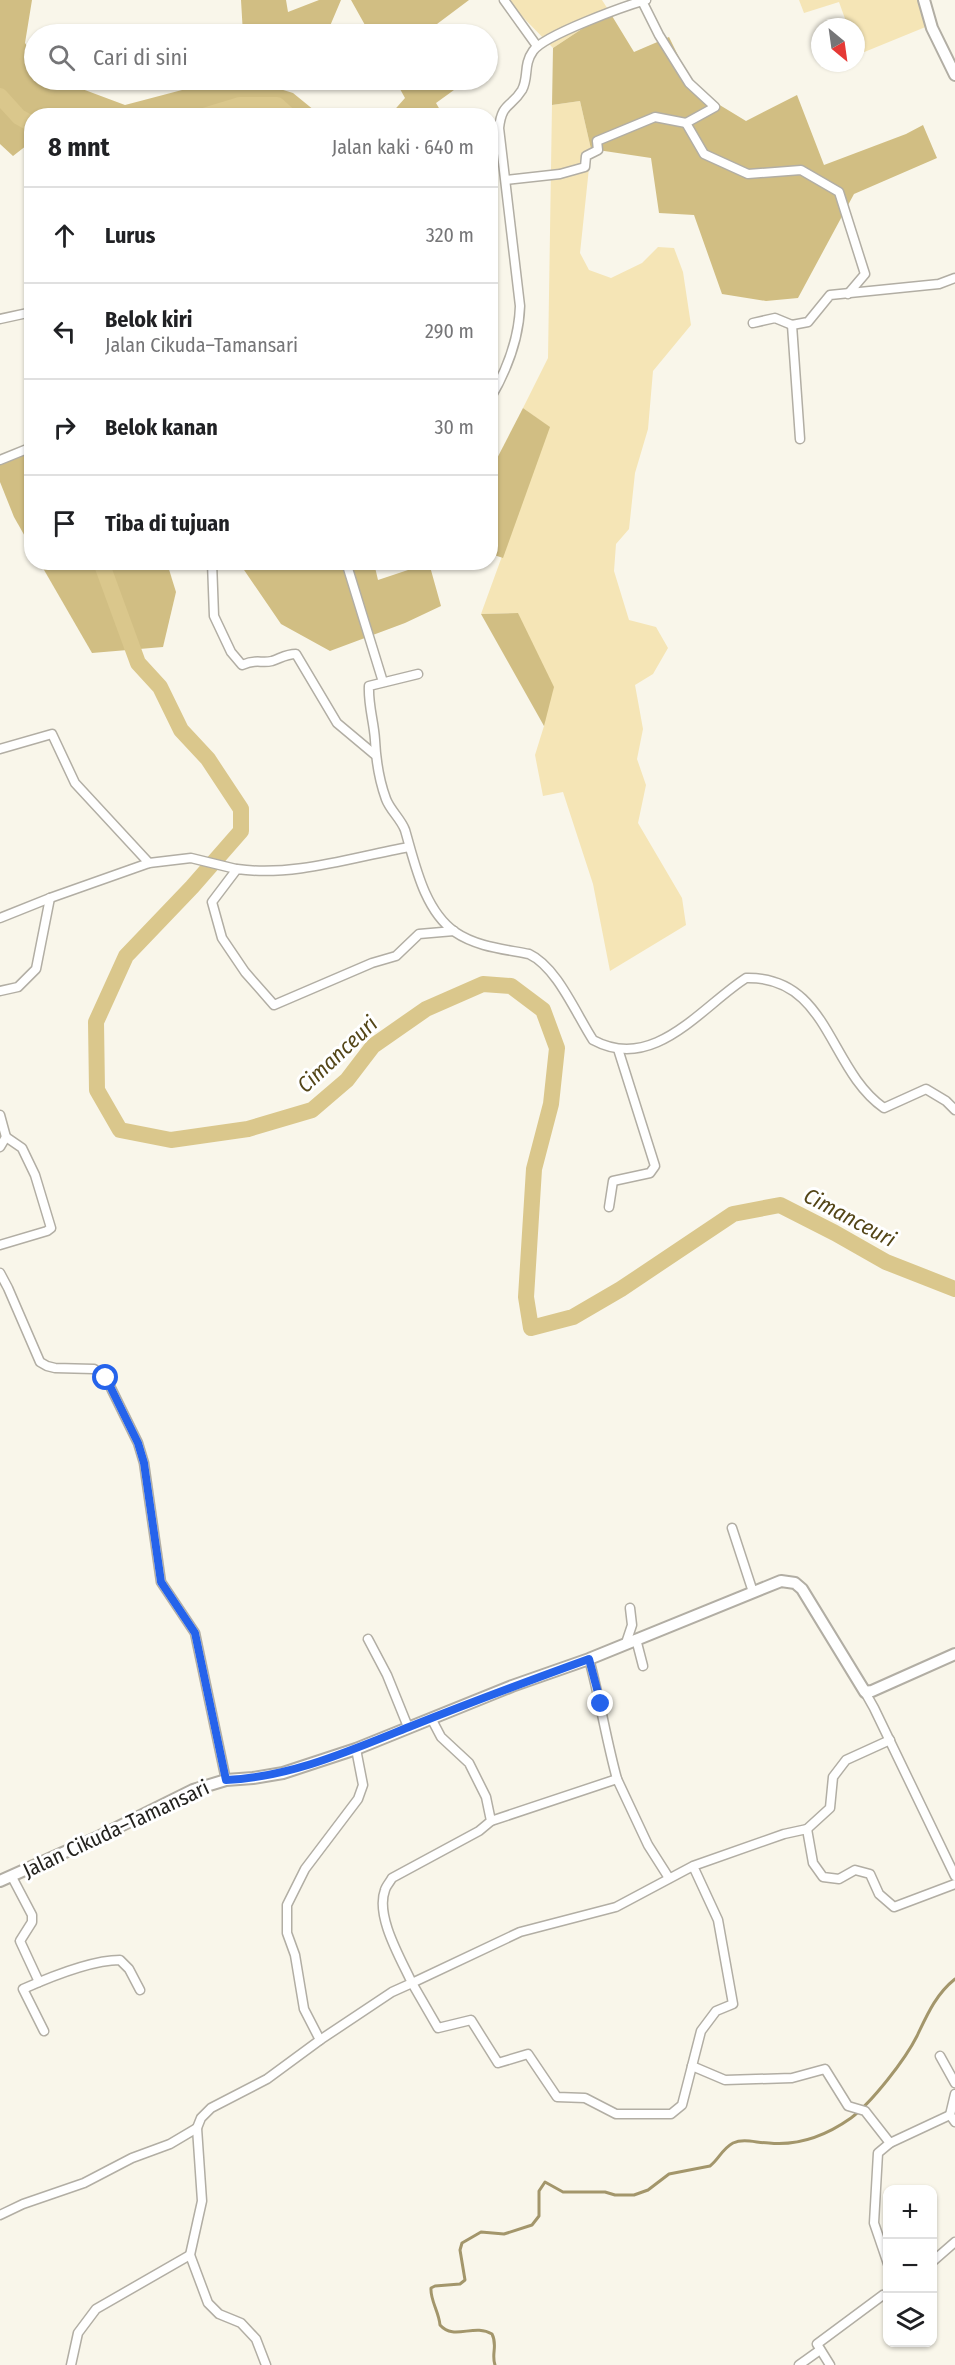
<!DOCTYPE html>
<html lang="id">
<meta charset="utf-8">
<style>
:root{--surface:#fff;--page:#f2f2f2;--text:#202124;--muted:#757577;--line:#e0e0e0}
body{margin:0;font-family:"Fira Sans Condensed",sans-serif;background:var(--page);color:var(--text)}
.controls{position:absolute;right:18px;bottom:18px;display:grid;overflow:hidden;border-radius:12px;box-shadow:0 2px 4px #0004}
.controls button{width:54px;height:54px;display:grid;place-items:center;padding:0;border:0;border-bottom:2px solid var(--line);background:var(--surface);color:var(--text);font:30px sans-serif}
.compass{position:absolute;left:811px;top:18px;width:54px;height:54px;border-radius:50%;background:var(--surface);box-shadow:0 2px 4px #0004;rotate:151deg}
.stop{position:absolute;width:18px;height:18px;margin:-14px;border:4px solid #2563eb;border-radius:50%;background:#fff}
.stop.end{background:#2563eb;border-color:#fff;box-shadow:0 2px 6px #0008}
.list{margin:0;padding:0;list-style:none}
h2{display:flex;justify-content:space-between;align-items:center;height:78px;margin:0;padding:0 24px;font-size:26px}
h2 small{font-size:20px;font-weight:400;color:var(--muted)}
.list li{display:grid;grid-template-columns:39px 1fr auto;gap:18px;align-items:center;box-sizing:border-box;height:96px;padding:0 24px;border-top:2px solid var(--line)}
.list b{display:block;font-size:22px;white-space:nowrap}
.list p{margin:0;font-size:20px;white-space:nowrap;color:var(--muted)}
.list em{font-size:20px;font-style:normal;color:var(--muted)}
.icon{flex:none;width:33px;height:33px;fill:none;stroke:currentColor;stroke-width:2;stroke-linecap:round;stroke-linejoin:round}
.map{position:relative;flex:none;width:955px;height:2365px;overflow:hidden}
.search{position:absolute;background:var(--surface);box-shadow:0 2px 4px #0004;left:24px;top:24px;width:474px;height:66px;display:flex;align-items:center;gap:15px;box-sizing:border-box;padding:0 21px;border-radius:33px;color:var(--muted);font-size:22px}
.panel{position:absolute;background:var(--surface);box-shadow:0 2px 4px #0004;left:24px;top:108px;width:474px;height:462px;border-radius:24px}
.map>svg:first-child{display:block}
</style>
<div class="map">
<svg width="955" height="2365" viewBox="0 0 955 2365">
<rect width="100%" height="100%" fill="#f9f6ea"/>
<g fill="#f5e5b6">
<path d="M506,0H602L609,11L553,48Z"/>
<path d="M799,0H926L928,26L857,55L856,27H848L839,2L804,13Z"/>
<path d="M580,101L591,149L580,253L589,270L611,278L642,263L658,247L674,248L683,272L691,325L653,371L648,429L635,473L629,529L616,544L614,571L629,620L656,627L668,648L653,674L635,685L643,729L637,759L646,785L638,823L682,898L686,925L610,971L593,884L563,792L543,796L535,755L544,726L518,613L481,614L549,427L523,408L548,358L552,105Z"/>
</g>
<g fill="#d1be83">
<path d="M0,0H32L25,43L34,55V80H58L125,105L220,80H251L293,93L320,115L32,116L31,142L13,156L0,144Z"/>
<path d="M241,0H286L288,12L319,0H341L327,33L243,34Z"/>
<path d="M351,0H469L433,27L437,34H370Z"/>
<path d="M609,11L634,52L669,37L695,90L746,121L797,95L824,165L906,134L923,125L937,158L854,194L798,298L766,301L722,294L694,215L659,213L651,158L591,149L580,101L552,105L553,48Z"/>
<path d="M395,80H463L465,82L436,103L443,115H390L405,98Z"/>
<path d="M523,408L550,427L503,558L491,554V470Z"/>
<path d="M31,442V547L14,517L0,482V456Z"/>
<path d="M250,562L374,563L378,580L429,563L441,606L405,623L330,651L281,624L242,567Z"/>
<path d="M40,563H167L176,592L163,647L92,653Z"/>
<path d="M518,613L554,687L544,726L481,614Z"/>
</g>
<g fill="none" stroke-linecap="round" stroke-linejoin="round">
<path stroke="#a3966b" stroke-width="3" d="M495,2365C491,2354 498,2345 492,2334C474,2323 454,2341 440,2325C439,2312 430,2300 431,2288L435,2286L460,2284L465,2280L460,2250L462,2243L481,2232L504,2234L532,2225L539,2216V2191L545,2182L563,2192H605L615,2195H634L648,2190L669,2174L710,2166C719,2159 722,2149 733,2143C744,2138 757,2143 769,2143C799,2146 827,2135 851,2118C872,2102 905,2060 917,2036C927,2015 936,1994 955,1979"/>
<g stroke="#dac78c" stroke-width="16">
<path d="M0,96L19,117L32,124"/>
<path d="M204,116L240,105H277L289,116"/>
<path d="M101,562L138,663L160,687L181,730L208,759L241,809V831L192,887L126,956L96,1022L97,1090L120,1130L171,1140L248,1129L312,1110L347,1080L373,1046L426,1009L483,984L511,986L543,1010L557,1048L551,1104L534,1169L526,1297L531,1328L573,1317L621,1289L733,1214L780,1205L835,1233L886,1262L955,1289"/>
</g>
<g stroke="#b2aea4" stroke-width="11">
<g id="minor">
<path d="M504,0L537,46"/>
<path d="M642,1L659,35L689,83L715,107L686,123L704,154L748,174L801,170L839,192L865,274L848,294"/>
<path d="M506,180L560,174L585,167L586,156L598,150L597,141L655,117L686,123"/>
<path d="M0,319L32,312"/>
<path d="M753,323L775,318L792,325L808,322L830,295L939,284L955,278"/>
<path d="M792,325L800,439"/>
<path d="M490,399C507,370 519,339 520,306L499,128C502,102 511,108 522,90C529,77 523,65 533,51C544,35 625,6 646,0"/>
<path d="M0,460L32,447"/>
<path d="M212,562L214,616L231,652L242,665C258,658 260,664 272,661C281,658 286,654 296,654L337,723L374,754"/>
<path d="M346,562L383,682"/>
<path d="M418,674L369,686C368,705 374,722 375,740C376,760 379,780 386,799C390,810 401,819 405,830C415,864 424,910 455,932C477,947 504,949 529,954C557,967 576,1014 593,1040C654,1073 701,1007 746,978C829,976 828,1069 884,1108L926,1089L946,1101L955,1110"/>
<path d="M0,749L52,734L75,783L149,863"/>
<path d="M409,847C353,857 294,877 237,869L212,902L222,938L245,972L274,1005L372,963L396,956L419,934L454,931"/>
<path d="M0,918L50,898L149,863L191,858L236,869"/>
<path d="M0,991L18,987L36,969L50,898"/>
<path d="M0,1115L6,1137L0,1147"/>
<path d="M609,1207L613,1181L650,1173L655,1166L618,1049"/>
<path d="M0,1245L47,1231L51,1228L35,1175L22,1148L6,1137"/>
<path d="M0,1273L8,1288L40,1362L47,1366L55,1368L94,1369L106,1378L138,1443L144,1463L161,1582L195,1633L226,1780"/>
<path d="M732,1528L753,1592"/>
<path d="M368,1639L387,1675L408,1727"/>
<path d="M636,1639L643,1666"/>
<path d="M626,1643L632,1625L630,1608"/>
<path d="M589,1659C600,1699 606,1739 617,1779"/>
<path d="M865,1692L874,1708L955,1876"/>
<path d="M491,1821L617,1779L648,1845L669,1878"/>
<path d="M807,1829L830,1808L833,1777L846,1760L890,1740"/>
<path d="M693,1866L718,1920L733,2004L716,2011L701,2031L682,2105L671,2114H616L585,2098L557,2097L528,2054L498,2063L471,2020L438,2028L412,1983L520,1932L616,1907L693,1866L784,1834L807,1829L813,1863L823,1877L839,1879L855,1870L870,1874L879,1894L894,1907L955,1884"/>
<path d="M12,1877L32,1915V1922L20,1941L39,1982"/>
<path d="M44,2031L23,1989C50,1977 91,1960 120,1960L129,1969L140,1990"/>
<path d="M320,2040L304,2009L295,1955L287,1933V1905L305,1869L358,1799L363,1785L356,1749"/>
<path d="M940,2056L955,2083"/>
<path d="M692,2066L725,2080L792,2078L825,2069L848,2106L865,2111L890,2143L950,2115"/>
<path d="M955,2094L950,2115L955,2122"/>
<path d="M0,2215L23,2204L84,2183L132,2158L170,2144L197,2128"/>
<path d="M932,2262L955,2242"/>
<path d="M888,2264L874,2223L878,2153L890,2143"/>
<path d="M71,2365L78,2333L96,2309L190,2255"/>
<path d="M266,2365L256,2339L241,2323L219,2314L208,2303L190,2255L202,2201L197,2128L201,2118L211,2108L267,2079L320,2040L392,1992L412,1983C401,1959 375,1916 385,1890C386,1886 390,1882 392,1878L479,1831L491,1821L486,1797L469,1763L441,1737L431,1718"/>
<path d="M799,2365L820,2350"/>
<path d="M830,2365L817,2344L883,2295L888,2294"/>
</g>
</g>
<g stroke="#b2aea4" stroke-width="14">
<g id="tertiary">
<path d="M924,0L932,28L955,75"/>
<path d="M0,1881L94,1839L193,1790L226,1780L253,1778L283,1773L356,1749L512,1686L589,1659L781,1581L795,1583L802,1589L865,1692L872,1691L955,1654"/>
</g>
</g>
<use href="#minor" stroke="#fff" stroke-width="8"/>
<use href="#tertiary" stroke="#fff" stroke-width="10"/>
</g>
<g fill="none" stroke-linecap="round" stroke-linejoin="round">
<path stroke="#2563eb" stroke-width="8" d="M106,1378L138,1443L144,1463L161,1582L195,1633L226,1780C291,1777 349,1751 409,1727C469,1703 528,1681 589,1659L601,1704"/>
</g>
<g text-anchor="middle" stroke-width="6" stroke-linejoin="round" paint-order="stroke">
<g font-size="21" fill="#23221e" stroke="#fff">
<text transform="translate(116 1829) rotate(-25)" y="7">Jalan Cikuda–Tamansari</text>
</g>
<g font-size="22" font-style="italic" fill="#534517" stroke="#fff">
<text transform="translate(337 1054) rotate(-43)" y="8">Cimanceuri</text>
<text transform="translate(850 1217) rotate(28)" y="8">Cimanceuri</text>
</g>
</g>
</svg>
<div class="controls">
<button>+</button>
<button>−</button>
<button><svg class="icon" aria-label="layers" viewBox="0 0 24 24"><path d="M12 4l9 5-9 5-9-5zM3 14l9 5 9-5"/></svg></button>
</div>
<svg class="compass" viewBox="-18 -18 36 36"><path d="M0-13l5 13h-10z" fill="#e53935"/><path d="M0 13l5-13h-10z" fill="#757577"/></svg>
<div class="stop" style="left:106px;top:1378px"></div>
<div class="stop end" style="left:601px;top:1704px"></div>
<div class="search"><svg class="icon" aria-label="search" viewBox="0 0 24 24"><circle cx="10" cy="10" r="6"/><path d="M15 15l6 6"/></svg>Cari di sini</div>
<section class="panel">
<h2>8 mnt<small>Jalan kaki · 640 m</small></h2>
<ul class="list">
<li><svg class="icon" aria-label="ahead" viewBox="0 0 24 24"><path d="M12 20V5M6 11l6-6 6 6"/></svg><div><b>Lurus</b></div><em>320 m</em></li>
<li><svg class="icon" aria-label="left" viewBox="0 0 24 24"><path d="M17 20v-9H6M10 6l-5 5 5 5"/></svg><div><b>Belok kiri</b><p>Jalan Cikuda–Tamansari</p></div><em>290 m</em></li>
<li><svg class="icon" aria-label="right" viewBox="0 0 24 24"><path d="M7 20v-9h11M14 6l5 5-5 5"/></svg><div><b>Belok kanan</b></div><em>30 m</em></li>
<li><svg class="icon" aria-label="arrive" viewBox="0 0 24 24"><path d="M6 21V4h12l-3 4 3 4H6"/></svg><div><b>Tiba di tujuan</b></div></li>
</ul>
</section>
</div>
